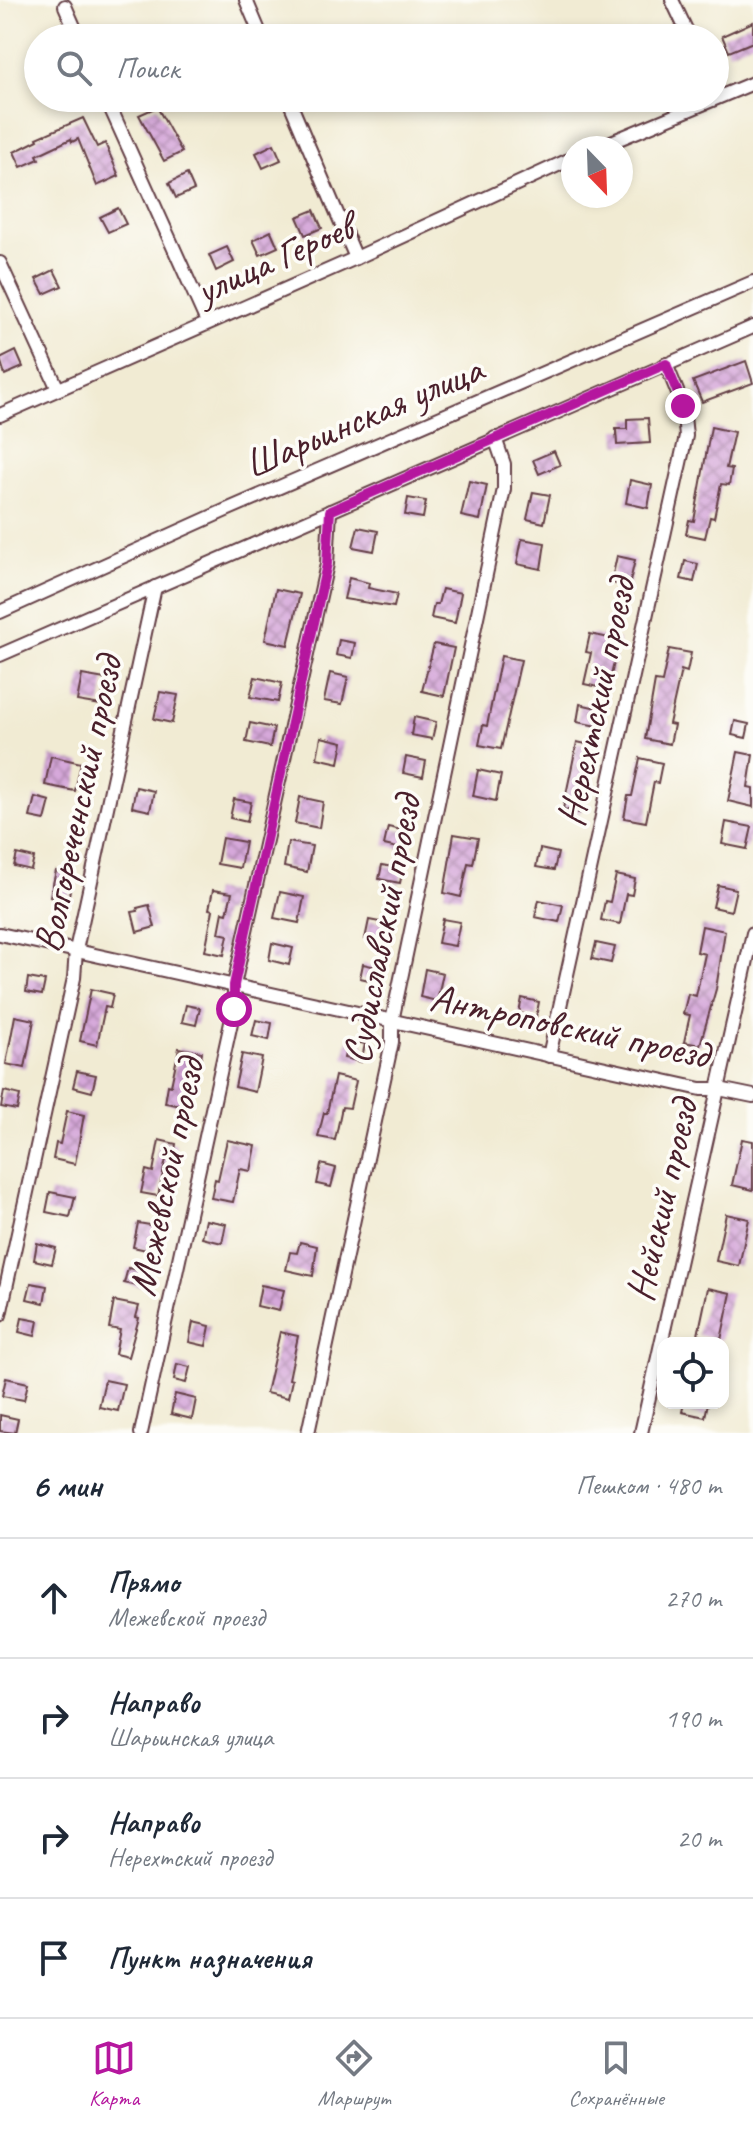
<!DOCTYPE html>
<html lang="ru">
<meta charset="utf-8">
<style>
:root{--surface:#fff;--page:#f6f6f7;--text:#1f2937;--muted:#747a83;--line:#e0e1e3;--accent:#b5179e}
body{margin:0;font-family:Caveat,sans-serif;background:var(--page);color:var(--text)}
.controls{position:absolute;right:24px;bottom:24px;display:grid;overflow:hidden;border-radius:16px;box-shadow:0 4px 12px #0003}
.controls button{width:72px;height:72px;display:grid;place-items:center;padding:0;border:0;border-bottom:2px solid var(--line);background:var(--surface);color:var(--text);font:40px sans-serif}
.compass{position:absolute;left:561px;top:136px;width:72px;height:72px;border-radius:50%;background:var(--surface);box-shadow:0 4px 12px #0003;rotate:157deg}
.stop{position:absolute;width:24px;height:24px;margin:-18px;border:6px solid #b5179e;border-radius:50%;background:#fff}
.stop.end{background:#b5179e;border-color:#fff;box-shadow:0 2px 8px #0008}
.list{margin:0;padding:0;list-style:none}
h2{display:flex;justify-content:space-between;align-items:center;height:104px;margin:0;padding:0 32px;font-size:34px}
h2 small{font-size:26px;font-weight:400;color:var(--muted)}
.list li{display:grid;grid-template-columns:52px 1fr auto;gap:24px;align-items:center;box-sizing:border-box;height:120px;padding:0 32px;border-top:2px solid var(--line)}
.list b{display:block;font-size:30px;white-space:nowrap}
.list p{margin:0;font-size:26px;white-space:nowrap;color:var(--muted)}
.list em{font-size:26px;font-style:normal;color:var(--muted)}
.icon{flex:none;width:44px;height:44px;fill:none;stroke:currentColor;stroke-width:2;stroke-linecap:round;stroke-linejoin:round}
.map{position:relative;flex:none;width:753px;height:1433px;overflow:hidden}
.search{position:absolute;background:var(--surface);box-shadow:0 4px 12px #0003;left:24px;right:24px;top:24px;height:88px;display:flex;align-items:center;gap:20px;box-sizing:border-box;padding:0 28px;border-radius:44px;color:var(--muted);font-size:30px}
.sheet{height:584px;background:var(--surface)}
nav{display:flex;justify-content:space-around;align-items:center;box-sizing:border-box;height:112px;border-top:2px solid var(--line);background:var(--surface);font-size:22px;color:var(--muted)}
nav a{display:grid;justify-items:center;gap:4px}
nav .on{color:var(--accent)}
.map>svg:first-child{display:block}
</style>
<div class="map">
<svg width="753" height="1433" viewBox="0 0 753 1433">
<defs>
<pattern id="building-cross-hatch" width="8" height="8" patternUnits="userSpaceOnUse" patternTransform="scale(2)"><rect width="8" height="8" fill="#d6a8da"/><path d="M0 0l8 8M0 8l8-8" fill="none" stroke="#b088b1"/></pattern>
</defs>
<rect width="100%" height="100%" fill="#fdfcf7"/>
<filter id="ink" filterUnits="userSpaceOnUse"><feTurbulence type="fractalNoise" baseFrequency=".0125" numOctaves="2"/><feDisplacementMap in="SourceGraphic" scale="16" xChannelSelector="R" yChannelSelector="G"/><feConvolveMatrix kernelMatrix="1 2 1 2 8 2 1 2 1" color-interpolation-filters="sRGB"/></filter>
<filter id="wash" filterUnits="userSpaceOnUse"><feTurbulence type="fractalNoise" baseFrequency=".006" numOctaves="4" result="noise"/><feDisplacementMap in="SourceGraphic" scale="32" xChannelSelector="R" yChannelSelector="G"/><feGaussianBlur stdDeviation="1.8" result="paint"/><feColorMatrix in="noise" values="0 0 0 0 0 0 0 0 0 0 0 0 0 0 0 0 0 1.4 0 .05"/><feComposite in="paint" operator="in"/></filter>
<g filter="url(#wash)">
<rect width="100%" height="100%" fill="#f1ebd3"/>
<g id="blocks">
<g fill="url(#building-cross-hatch)">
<path d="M753,22V42L729,52L722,36Z"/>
<path d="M157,107L182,152L164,161L139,115Z"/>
<path d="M83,118L97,147L105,143L119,176L97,186L78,139L72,142L71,139L37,155L39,159L21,167L14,152L38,140L37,138Z"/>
<path d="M274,144L281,160L263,168L256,153Z"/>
<path d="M187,174L194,190L176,198L169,183Z"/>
<path d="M118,208L126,224L108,232L100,217Z"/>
<path d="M314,210L322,228L305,235L297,217Z"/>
<path d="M271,231L278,247L260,255L253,240Z"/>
<path d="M227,247L234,262L216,271L209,255Z"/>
<path d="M54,270L62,286L44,294L36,279Z"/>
<path d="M16,351L23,367L5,375L0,359Z"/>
<path d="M746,361L753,383L702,402L693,381Z"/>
<path d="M648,418L650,443L617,445L616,429H627V419Z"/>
<path d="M711,427L734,432L726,468L732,469L729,485L721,484L714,518L710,517L705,538L686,534L689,520L694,521Z"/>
<path d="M554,451L560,465L539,474L533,460Z"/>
<path d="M630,480L652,485L648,508L626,503Z"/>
<path d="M469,481L487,485L480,520L461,516Z"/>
<path d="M533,492L550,495L544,523L527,519Z"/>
<path d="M408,498L426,501L423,518L405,515Z"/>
<path d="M358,527L378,531L374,551L353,547Z"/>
<path d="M522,539L545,543L541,569L517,564Z"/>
<path d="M617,556L635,560L629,586L611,583Z"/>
<path d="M685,561L698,564L694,582L681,579Z"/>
<path d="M349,578L369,583L368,588L397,594L394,607L344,599Z"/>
<path d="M276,589L300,594L288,645L265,640Z"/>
<path d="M442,589L461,593L455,623L431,618L434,604H438Z"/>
<path d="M590,634L619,640L608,689L584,684L591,653L586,652Z"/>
<path d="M339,640L355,643L352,658L336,655Z"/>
<path d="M434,644L454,648L444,696L422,691Z"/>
<path d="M669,649L691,653L687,672L681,670L669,724L674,725L670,744L645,739L655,681L662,682Z"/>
<path d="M501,656L521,660L501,749L479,745L483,725L487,726Z"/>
<path d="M330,673L348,677L342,704L324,701Z"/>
<path d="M82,675L105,679L101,705L77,701Z"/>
<path d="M255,677L282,683L278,702L250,697Z"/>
<path d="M160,692L178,695L172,723L154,719Z"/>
<path d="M580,704L601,709L597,726L577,722Z"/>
<path d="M414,717L436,722L432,739L411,735Z"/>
<path d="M735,721L749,724L746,738L732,735Z"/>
<path d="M250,723L274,728L270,747L246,742Z"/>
<path d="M321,737L343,742L339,763L317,758Z"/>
<path d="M577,742L595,746L580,813L563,809Z"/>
<path d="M738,752L753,755L748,787L753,788V807L728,801Z"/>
<path d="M51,756L81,763L75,791L45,785Z"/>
<path d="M406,757L426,761L423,777L403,773Z"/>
<path d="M640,758L662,763L658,783L654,782L646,822L624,818L628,796H632Z"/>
<path d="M478,770L501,775L496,801L473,796Z"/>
<path d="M136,787L154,791L150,811L132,807Z"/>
<path d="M35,797L50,801L45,820L30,817Z"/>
<path d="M300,797L323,802L319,828L295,823Z"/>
<path d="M234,799L251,802L247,822L230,818Z"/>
<path d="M726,822L752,827L747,849L722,844Z"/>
<path d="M388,827L406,831L402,849L384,845Z"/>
<path d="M454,834L478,838L473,864L468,863L461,897L444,893Z"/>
<path d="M222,838L245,842L240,868L217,864Z"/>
<path d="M288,842L312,846L307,872L284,867Z"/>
<path d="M540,849L558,853L554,870L536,867Z"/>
<path d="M17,854L34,858L31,870L14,866Z"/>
<path d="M382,865L403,869L400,883L379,879Z"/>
<path d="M56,871L73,875L68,900L50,896Z"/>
<path d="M616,875L635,879L632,895L626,894L620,924L601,920L605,901L610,902Z"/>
<path d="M718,885L736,889L731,911L713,907Z"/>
<path d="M213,890L232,893L227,913L223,912L219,933L228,935L224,955L205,951L213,910L209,909Z"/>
<path d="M280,892L304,897L299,923L274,918Z"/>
<path d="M539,900L563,905L559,922L535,917Z"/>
<path d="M149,905L155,927L137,932L132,912L138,911L137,908Z"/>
<path d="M443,919L460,922L455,946L438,943Z"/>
<path d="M369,920L390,924L386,944L365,939Z"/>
<path d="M702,926L725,931L716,989L700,1045L684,1042L690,1015L683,1014L688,994L696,996L705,954L697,952Z"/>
<path d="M272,943L293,948L289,965L269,960Z"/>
<path d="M596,943L615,947L611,963L592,959Z"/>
<path d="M363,964L381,968L378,982L360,978Z"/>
<path d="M425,969L443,973L437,1001L420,997Z"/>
<path d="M28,978L45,981L42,995L26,992Z"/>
<path d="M91,989L113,994L110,1008L105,1007L97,1045L80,1041Z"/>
<path d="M522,998L539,1002L536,1017L519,1013Z"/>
<path d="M186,1005L200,1008L196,1025L182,1022Z"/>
<path d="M15,1016L34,1020L25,1068L6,1064Z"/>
<path d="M256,1020L272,1023L269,1040L252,1036Z"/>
<path d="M348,1040L365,1044L361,1062L344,1058Z"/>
<path d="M179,1048L202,1052L197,1078L189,1076L183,1106L165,1103L168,1085L171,1086Z"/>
<path d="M242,1054L262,1058L255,1092L235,1087Z"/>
<path d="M77,1071L96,1075L92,1092L73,1087Z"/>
<path d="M335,1076L356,1081L350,1108L342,1107L335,1140L318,1137L324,1113H327Z"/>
<path d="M4,1091L20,1095L17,1110L1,1107Z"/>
<path d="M67,1111L84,1115L75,1164L53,1159L56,1143L60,1144Z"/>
<path d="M742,1139L753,1141V1190L732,1185Z"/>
<path d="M159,1140L176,1144L173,1161L166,1159L158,1196L141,1193L146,1170L153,1172Z"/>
<path d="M227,1140L256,1146L251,1171L240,1169L233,1202L211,1198L215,1179L218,1180Z"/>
<path d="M321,1164L336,1168L331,1187L317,1184Z"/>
<path d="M50,1192L75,1197L70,1217L46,1212Z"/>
<path d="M726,1214L749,1219L739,1266L716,1261Z"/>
<path d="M206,1220L226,1224L222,1243L202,1238Z"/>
<path d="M138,1223L156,1226L151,1251L133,1247Z"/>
<path d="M300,1242L317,1246L313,1276L286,1270L290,1252L297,1253Z"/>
<path d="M37,1243L56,1248L52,1264L34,1260Z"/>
<path d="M128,1268L145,1271L142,1287L124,1283Z"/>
<path d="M31,1283L47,1286L44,1303L27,1299Z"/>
<path d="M261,1285L284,1290L279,1311L257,1306Z"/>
<path d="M708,1288L731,1293L721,1340L698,1335Z"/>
<path d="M114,1301L139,1306L136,1317L139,1318L128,1357L115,1354L120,1330L109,1328Z"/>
<path d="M22,1318L38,1321L35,1336L19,1332Z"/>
<path d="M193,1322L210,1326L206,1346L189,1342Z"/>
<path d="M280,1332L298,1336L289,1379L292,1380L288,1398L266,1393Z"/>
<path d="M177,1364L190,1367L186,1383L174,1380Z"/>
<path d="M6,1378L28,1383L24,1400L2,1396Z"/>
<path d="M105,1380L124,1384L118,1411L99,1407Z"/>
<path d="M175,1394L196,1399L192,1419L171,1414Z"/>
<path d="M684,1403H708L705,1417L682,1412Z"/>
<path d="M0,1415L18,1419L15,1433L0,1431Z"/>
</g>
</g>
</g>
<g filter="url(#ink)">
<use href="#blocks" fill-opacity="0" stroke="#633e44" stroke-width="2"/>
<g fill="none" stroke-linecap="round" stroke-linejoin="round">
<g stroke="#633e44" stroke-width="16">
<g id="street">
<path d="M246,0L262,38"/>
<path d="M672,0L690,38"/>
<path d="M65,6L79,38"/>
<path d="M106,98L207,322"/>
<path d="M288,98L356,258"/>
<path d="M597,148L753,83"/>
<path d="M0,263L58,389"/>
<path d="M0,415L356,258L573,158"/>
<path d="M0,612L224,511L753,282"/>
<path d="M0,655L753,327"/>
<path d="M0,934L701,1089H719L753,1096"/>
<path d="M549,1056L686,436L683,406L666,364"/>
<path d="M0,1315L74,978L76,950L155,587"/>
<path d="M141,1433L234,1009V985L327,564L330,511"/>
<path d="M308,1433L392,1042V1021L504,489V464L495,438"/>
<path d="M641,1433L753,933"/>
</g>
</g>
<use href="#street" stroke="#fff" stroke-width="12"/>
</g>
</g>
<g fill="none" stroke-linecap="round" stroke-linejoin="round" filter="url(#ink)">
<path stroke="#b5179e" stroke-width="10" d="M234,1009V985L327,564L330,511L666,364L683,406"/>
</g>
<g text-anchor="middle" stroke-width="7" stroke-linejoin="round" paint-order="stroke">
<g font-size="40" fill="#4a1f2b" stroke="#fdfcf7">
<text transform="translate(274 258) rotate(-24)" y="14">улица Героев</text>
<text transform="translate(363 416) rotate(-23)" y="14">Шарьинская улица</text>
<text transform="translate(595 702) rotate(-78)" y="14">Нерехтский проезд</text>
<text transform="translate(77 804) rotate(-78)" y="14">Волгореченский проезд</text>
<text transform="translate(381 929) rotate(-79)" y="14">Судиславский проезд</text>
<text transform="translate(570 1025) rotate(12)" y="14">Антроповский проезд</text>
<text transform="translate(165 1177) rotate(-78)" y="14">Межевской проезд</text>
<text transform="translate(661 1200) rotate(-77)" y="14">Нейский проезд</text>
</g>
</g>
</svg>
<div class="controls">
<button><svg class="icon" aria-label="locate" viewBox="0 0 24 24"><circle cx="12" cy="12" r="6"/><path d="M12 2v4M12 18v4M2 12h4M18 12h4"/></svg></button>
</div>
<svg class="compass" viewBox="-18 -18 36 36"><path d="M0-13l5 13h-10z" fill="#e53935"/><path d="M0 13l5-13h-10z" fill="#747a83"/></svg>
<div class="stop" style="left:234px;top:1009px"></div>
<div class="stop end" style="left:683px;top:406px"></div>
<div class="search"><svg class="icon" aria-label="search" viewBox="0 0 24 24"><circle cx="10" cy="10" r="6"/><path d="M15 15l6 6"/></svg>Поиск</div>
</div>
<section class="sheet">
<h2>6 мин<small>Пешком · 480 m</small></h2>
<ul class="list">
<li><svg class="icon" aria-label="ahead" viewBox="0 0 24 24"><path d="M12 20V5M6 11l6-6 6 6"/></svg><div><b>Прямо</b><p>Межевской проезд</p></div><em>270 m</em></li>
<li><svg class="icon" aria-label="right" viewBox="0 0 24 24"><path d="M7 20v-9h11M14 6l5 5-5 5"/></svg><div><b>Направо</b><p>Шарьинская улица</p></div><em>190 m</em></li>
<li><svg class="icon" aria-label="right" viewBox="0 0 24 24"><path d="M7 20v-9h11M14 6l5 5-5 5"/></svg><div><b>Направо</b><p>Нерехтский проезд</p></div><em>20 m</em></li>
<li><svg class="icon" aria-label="arrive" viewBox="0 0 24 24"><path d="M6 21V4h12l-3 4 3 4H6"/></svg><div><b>Пункт назначения</b></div></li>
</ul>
</section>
<nav>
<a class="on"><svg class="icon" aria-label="map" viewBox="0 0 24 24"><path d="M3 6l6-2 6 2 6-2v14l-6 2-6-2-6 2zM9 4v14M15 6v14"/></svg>Карта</a>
<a><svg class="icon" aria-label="directions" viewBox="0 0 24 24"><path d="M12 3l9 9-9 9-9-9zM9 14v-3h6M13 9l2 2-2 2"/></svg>Маршрут</a>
<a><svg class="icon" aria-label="saved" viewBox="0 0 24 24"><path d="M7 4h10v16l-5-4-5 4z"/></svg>Сохранённые</a>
</nav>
